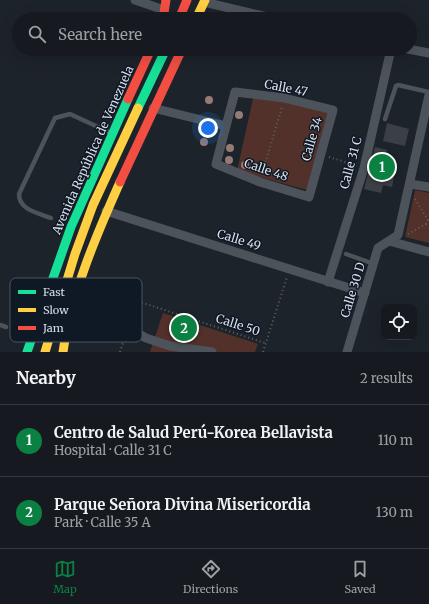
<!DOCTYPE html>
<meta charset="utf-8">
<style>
:root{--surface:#161a20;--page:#23272d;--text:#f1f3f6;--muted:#9ea1a5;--line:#35383e;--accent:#0b8043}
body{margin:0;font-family:Merriweather,serif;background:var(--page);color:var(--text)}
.controls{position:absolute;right:12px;bottom:12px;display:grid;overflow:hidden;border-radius:8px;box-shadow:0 4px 16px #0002}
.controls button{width:36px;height:36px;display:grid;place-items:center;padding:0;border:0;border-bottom:1px solid var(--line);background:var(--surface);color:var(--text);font:20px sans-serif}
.you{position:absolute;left:208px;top:128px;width:14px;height:14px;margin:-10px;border:3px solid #fff;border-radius:50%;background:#1a73e8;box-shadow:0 0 0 6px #1a73e833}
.badge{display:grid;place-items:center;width:26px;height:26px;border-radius:50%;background:var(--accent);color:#fff;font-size:13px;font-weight:700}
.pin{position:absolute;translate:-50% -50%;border:2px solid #fff;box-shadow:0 1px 4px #0006}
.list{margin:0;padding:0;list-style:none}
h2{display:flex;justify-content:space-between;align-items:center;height:52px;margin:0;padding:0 16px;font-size:17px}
h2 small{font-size:13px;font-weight:400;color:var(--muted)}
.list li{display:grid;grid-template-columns:26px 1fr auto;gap:12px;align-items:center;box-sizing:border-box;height:72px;padding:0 16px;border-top:1px solid var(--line)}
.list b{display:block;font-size:15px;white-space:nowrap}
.list p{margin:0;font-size:13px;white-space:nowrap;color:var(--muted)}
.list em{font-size:13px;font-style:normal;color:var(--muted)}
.icon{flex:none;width:22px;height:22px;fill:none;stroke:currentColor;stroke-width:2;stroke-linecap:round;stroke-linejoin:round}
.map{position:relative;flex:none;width:429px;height:352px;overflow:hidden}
.search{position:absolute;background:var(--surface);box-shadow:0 4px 16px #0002;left:12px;right:12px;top:12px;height:44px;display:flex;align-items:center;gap:10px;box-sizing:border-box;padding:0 14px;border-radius:22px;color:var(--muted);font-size:15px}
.sheet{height:196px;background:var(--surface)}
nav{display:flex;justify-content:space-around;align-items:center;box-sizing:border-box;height:56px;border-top:1px solid var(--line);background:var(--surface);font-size:11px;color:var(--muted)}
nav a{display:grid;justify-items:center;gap:2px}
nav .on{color:var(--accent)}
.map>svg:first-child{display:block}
</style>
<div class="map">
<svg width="429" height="352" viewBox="0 0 429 352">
<rect width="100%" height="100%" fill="#1d232a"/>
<g fill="#52312a">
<path d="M254,94L328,113L307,190L237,171Z"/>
<path d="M415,190L429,193V243L405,237Z"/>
<path d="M163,313L258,344L255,352H150Z"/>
</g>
<g fill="#3a4046">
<path d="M387,123L409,129L405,146L383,141Z"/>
<path d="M375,147L387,150L385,160L397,163L392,187L383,185L381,193L364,189Z"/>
</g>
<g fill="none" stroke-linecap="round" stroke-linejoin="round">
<g stroke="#5e6267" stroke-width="2" stroke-dasharray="1 3" stroke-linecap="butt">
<path d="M329,157L355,165"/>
<path d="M262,174L282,107"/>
<path d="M415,199L428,220"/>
<path d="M428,220L426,224L429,225"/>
<path d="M408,234L426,224"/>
<path d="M131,319L137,301L265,343"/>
<path d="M120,352L125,336"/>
<path d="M263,352L287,277"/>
</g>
<g stroke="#4d535a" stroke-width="4.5">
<path d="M385,119L396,86L398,85L429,92"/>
<path d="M51,218C38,213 19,210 19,194L55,118L70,114L111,133"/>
<path d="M346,254L374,264"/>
<path d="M0,325L6,327"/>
</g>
<g stroke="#4d535a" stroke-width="9">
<path d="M135,0L164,10"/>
<path d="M204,2L276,19"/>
<path d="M408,49L429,53"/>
<path d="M235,92L284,98L333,110L309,197L260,182L216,164Z"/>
<path d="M153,108L226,126"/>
<path d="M410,184L429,187"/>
<path d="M106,211L365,293"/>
<path d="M389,241L429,252"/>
<path d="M328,282L364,168L391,49"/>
<path d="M72,310L128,328L146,338L170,346L212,352"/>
<path d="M347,352L378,248L398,235L429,95"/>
</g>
<g stroke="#16e098" stroke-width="9">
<path d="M138,108L166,49"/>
<path d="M27,352L71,227L128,99"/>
</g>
<g stroke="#ffcf43" stroke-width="9">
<path d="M196,19L205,0"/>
<path d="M45,352L75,254L93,205L138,108"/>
<path d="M63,352C71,294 96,236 120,182"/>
</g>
<g stroke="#f24e42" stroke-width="9">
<path d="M163,19L166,0"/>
<path d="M179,19L187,0"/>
<path d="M128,99L151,49"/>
<path d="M120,182L182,49"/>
</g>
</g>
<g fill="#957a76">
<circle cx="209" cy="100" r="4"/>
<circle cx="239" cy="115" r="4"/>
<circle cx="204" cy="142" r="4"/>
<circle cx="230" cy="148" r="4"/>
<circle cx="229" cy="160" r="4"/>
<circle cx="245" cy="165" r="4"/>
</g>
<g text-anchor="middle" stroke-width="3" stroke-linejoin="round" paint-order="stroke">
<g font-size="12" fill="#d8dfe9" stroke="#0f1825">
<text transform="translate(286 88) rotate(11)" y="4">Calle 47</text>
<text transform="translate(312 139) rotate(-74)" y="4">Calle 34</text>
<text transform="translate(93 150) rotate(-66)" y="4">Avenida República de Venezuela</text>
<text transform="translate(351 163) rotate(-75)" y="4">Calle 31 C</text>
<text transform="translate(266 170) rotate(19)" y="4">Calle 48</text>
<text transform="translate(239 240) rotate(17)" y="4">Calle 49</text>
<text transform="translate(353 290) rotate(-73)" y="4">Calle 30 D</text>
<text transform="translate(238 325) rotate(18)" y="4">Calle 50</text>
</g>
</g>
<rect x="10" y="278" width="132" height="64" rx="6" fill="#0f1825" stroke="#4b5460" stroke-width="1"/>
<rect x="18" y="290" width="18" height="4" fill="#16e098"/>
<rect x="18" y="308" width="18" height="4" fill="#ffcf43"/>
<rect x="18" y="326" width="18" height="4" fill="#f24e42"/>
<g font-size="11" fill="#d8dfe9">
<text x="43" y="296">Fast</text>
<text x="43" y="314">Slow</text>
<text x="43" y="332">Jam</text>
</g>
</svg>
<div class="controls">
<button><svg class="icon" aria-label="locate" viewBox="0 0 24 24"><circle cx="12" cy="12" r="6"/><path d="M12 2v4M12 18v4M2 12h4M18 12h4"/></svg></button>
</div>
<div class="you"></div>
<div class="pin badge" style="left:382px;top:167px">1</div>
<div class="pin badge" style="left:184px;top:328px">2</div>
<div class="search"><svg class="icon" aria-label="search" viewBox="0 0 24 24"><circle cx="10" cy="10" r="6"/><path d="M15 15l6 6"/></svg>Search here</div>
</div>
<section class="sheet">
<h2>Nearby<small>2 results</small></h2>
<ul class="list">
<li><span class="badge">1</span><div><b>Centro de Salud Perú-Korea Bellavista</b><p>Hospital · Calle 31 C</p></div><em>110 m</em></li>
<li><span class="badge">2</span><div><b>Parque Señora Divina Misericordia</b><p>Park · Calle 35 A</p></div><em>130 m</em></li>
</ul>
</section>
<nav>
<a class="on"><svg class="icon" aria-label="map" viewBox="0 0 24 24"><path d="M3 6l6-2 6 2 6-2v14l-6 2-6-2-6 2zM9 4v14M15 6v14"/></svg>Map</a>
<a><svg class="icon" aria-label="directions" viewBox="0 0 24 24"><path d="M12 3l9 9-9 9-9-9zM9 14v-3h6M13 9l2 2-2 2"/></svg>Directions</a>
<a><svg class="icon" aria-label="saved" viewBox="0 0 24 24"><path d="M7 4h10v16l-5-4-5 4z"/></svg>Saved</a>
</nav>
